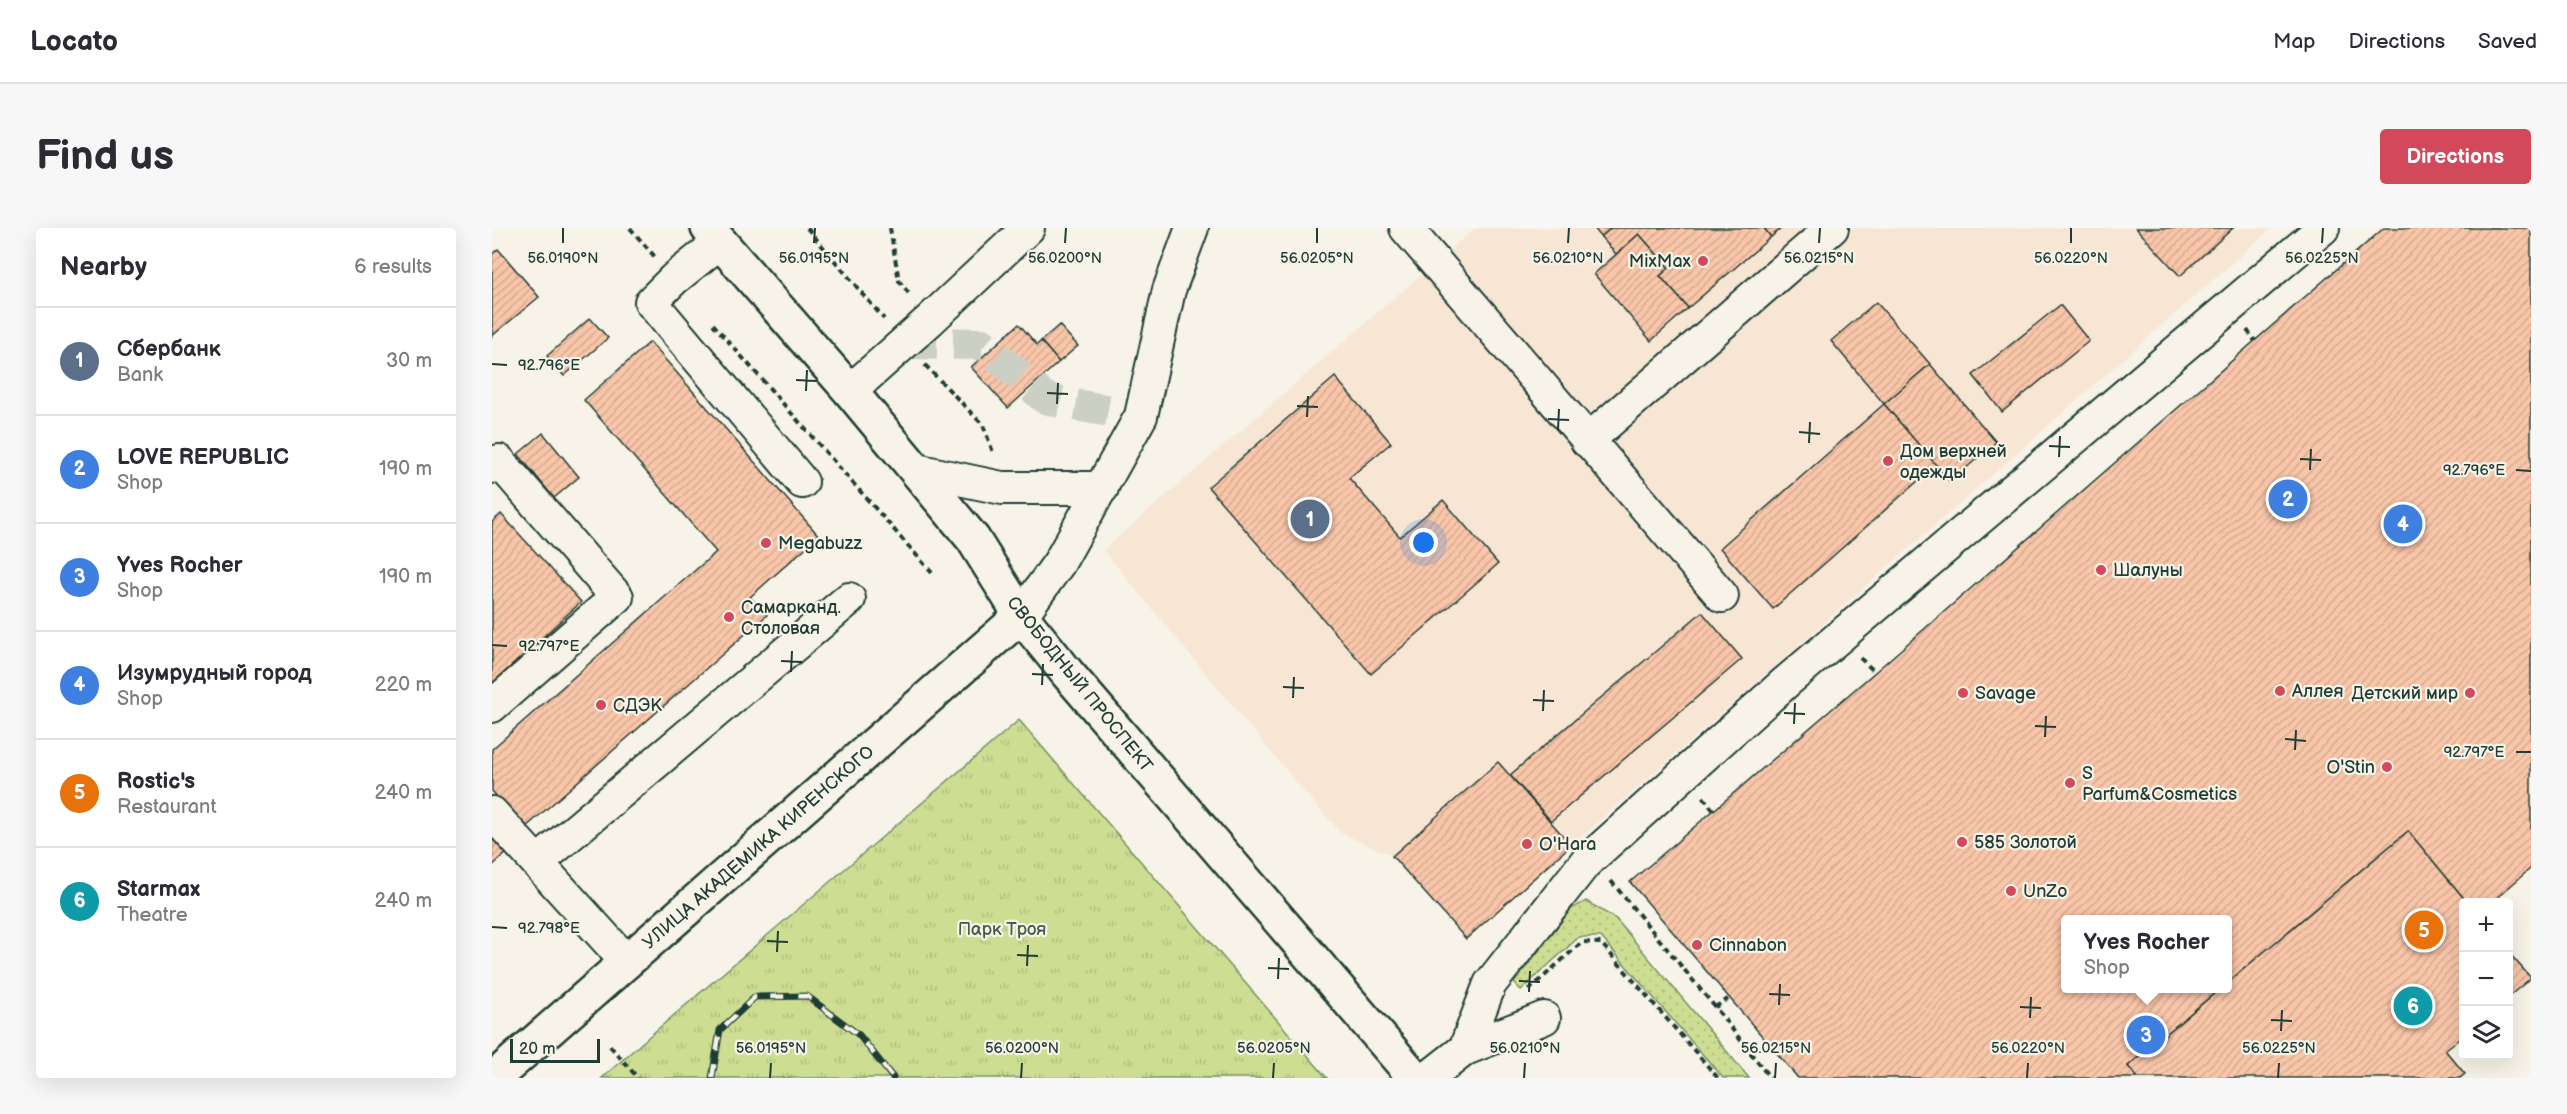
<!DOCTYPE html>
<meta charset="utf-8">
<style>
:root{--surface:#fff;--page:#f7f7f7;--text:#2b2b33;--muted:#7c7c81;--line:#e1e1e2;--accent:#d1495b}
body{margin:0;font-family:"Balsamiq Sans",sans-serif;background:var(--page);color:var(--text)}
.controls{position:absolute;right:18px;bottom:18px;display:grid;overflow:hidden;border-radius:6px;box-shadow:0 6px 24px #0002}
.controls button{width:54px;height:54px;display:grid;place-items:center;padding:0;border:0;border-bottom:2px solid var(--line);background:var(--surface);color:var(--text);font:30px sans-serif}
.scale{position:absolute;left:18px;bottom:15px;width:90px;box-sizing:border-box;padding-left:6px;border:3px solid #1f3d34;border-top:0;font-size:16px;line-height:21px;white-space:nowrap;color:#1f3d34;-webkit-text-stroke:4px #f7f3e8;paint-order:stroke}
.you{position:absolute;left:932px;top:315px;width:21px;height:21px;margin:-15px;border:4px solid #fff;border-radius:50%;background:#1a73e8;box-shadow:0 0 0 9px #1a73e833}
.badge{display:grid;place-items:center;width:39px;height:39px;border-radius:50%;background:var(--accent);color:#fff;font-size:20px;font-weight:700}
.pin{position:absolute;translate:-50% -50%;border:3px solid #fff;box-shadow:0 2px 6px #0006}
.popup{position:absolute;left:1569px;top:687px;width:171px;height:78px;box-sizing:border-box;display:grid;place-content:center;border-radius:6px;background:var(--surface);filter:drop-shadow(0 2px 4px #0005);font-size:20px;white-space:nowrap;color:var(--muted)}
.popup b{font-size:22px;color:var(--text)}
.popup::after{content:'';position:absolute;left:50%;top:100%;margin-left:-12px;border:12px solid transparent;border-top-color:var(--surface)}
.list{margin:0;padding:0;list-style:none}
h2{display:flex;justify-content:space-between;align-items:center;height:78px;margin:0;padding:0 24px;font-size:26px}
h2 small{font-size:20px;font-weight:400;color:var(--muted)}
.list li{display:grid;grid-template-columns:39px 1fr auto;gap:18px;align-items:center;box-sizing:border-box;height:108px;padding:0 24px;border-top:2px solid var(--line)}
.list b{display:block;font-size:22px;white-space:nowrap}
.list p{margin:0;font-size:20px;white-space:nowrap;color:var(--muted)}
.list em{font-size:20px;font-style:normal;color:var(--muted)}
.icon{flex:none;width:33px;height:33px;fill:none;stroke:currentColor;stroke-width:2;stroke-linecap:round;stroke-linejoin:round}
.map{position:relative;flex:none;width:2039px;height:850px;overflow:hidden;border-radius:6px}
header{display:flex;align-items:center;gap:36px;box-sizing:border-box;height:84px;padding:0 30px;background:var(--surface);border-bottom:2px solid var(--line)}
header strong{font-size:28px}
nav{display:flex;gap:33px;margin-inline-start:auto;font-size:21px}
.intro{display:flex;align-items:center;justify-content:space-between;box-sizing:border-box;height:144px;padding:0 36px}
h1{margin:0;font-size:42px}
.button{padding:15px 27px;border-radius:6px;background:var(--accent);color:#fff;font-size:21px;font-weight:700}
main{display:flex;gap:36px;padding:0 36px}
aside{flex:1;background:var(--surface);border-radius:6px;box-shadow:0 6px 24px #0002}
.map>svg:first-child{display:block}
</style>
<header>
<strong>Locato</strong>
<nav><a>Map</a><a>Directions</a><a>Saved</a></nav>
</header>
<div class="intro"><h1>Find us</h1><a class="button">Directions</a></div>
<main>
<aside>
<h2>Nearby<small>6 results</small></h2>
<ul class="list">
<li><span class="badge" style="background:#5c6f8a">1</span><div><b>Сбербанк</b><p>Bank</p></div><em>30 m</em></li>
<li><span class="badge" style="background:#3f7fe0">2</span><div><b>LOVE REPUBLIC</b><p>Shop</p></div><em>190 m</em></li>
<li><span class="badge" style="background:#3f7fe0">3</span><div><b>Yves Rocher</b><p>Shop</p></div><em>190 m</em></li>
<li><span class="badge" style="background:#3f7fe0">4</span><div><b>Изумрудный город</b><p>Shop</p></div><em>220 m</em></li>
<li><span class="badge" style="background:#e8710a">5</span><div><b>Rostic's</b><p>Restaurant</p></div><em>240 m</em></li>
<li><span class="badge" style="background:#0f9aa8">6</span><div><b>Starmax</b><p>Theatre</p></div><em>240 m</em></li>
</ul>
</aside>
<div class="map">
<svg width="2039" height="850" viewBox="0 0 2039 850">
<defs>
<pattern id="grass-dots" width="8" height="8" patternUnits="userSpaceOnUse" patternTransform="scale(1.5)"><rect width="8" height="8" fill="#cdde92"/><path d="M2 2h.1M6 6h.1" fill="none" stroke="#b0bf7e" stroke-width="1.8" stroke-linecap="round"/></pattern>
<pattern id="park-tufts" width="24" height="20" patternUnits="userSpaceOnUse" patternTransform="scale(1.5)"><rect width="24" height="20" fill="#cdde92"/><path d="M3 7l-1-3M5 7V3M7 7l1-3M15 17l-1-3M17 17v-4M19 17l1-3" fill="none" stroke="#b0bf7e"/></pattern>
<pattern id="building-hatch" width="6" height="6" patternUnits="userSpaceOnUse" patternTransform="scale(1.5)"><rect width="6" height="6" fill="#f9c6a9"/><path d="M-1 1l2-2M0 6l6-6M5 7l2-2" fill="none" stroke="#d5ab92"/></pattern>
</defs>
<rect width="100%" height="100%" fill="#f7f3e8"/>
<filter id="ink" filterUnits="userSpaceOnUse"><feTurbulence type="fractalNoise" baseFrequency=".0167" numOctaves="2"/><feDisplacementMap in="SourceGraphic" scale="12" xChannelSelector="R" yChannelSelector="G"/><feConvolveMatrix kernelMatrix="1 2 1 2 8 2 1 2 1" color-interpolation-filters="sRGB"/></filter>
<g filter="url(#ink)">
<path fill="#f8e6d5" d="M983,0H1780L974,711L901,628L849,605L808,559L611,322Z"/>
<path fill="url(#grass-dots)" stroke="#768e63" stroke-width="1.5" d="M1094,673L1124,691L1257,850H1231L1109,709H1087L1029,762L1022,755L1079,681Z"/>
<path fill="url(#park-tufts)" stroke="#768e63" stroke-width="1.5" d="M527,492L835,850H110L153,812Z"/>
<g fill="url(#building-hatch)" stroke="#1f3d34" stroke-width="1.5">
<path d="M1102,0H1119L1109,9Z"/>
<path d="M1119,0H1272L1279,9L1196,80L1168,48L1177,40L1147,6L1124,26L1109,9Z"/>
<path d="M1272,0H1290L1279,9Z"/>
<path d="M1644,0H1741L1688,48Z"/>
<path d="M1892,0H2039V640L2000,674H1975L1916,603L1735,755V692H1573V760H1729L1636,838L1646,850H1306L1138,654L1383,444Z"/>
<path d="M1147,6L1177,40L1168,48L1196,80L1159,113L1102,46Z"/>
<path d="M6,21L47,69L0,108V26Z"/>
<path d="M1384,74L1438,136L1392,176L1339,113Z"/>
<path d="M1568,77L1597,113L1510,184L1481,147Z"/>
<path d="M98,90L116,110L72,148L55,128Z"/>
<path d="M527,96L545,117L549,113L567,134L516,180L479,139Z"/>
<path d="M567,97L586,118L567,134L549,113Z"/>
<path d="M158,114L327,308L258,369L275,387L33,600L0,563V521L224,324L92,172Z"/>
<path d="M1438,136L1504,214L1458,254L1392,176Z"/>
<path d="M843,149L899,215L857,250L908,309L951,272L1006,336L879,446L716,259Z"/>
<path d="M1392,176L1444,237L1281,381L1228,320Z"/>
<path d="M51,205L87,249L62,270L26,226Z"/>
<path d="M9,286L89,374L0,456V294Z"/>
<path d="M1210,384L1250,431L1059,593L1018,547Z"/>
<path d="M1006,534L1079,617L974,711L900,628Z"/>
<path d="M1916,603L1975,674H1972V807L1953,822L1973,846L1968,850H1646L1636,838L1729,760H1735V755Z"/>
<path d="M0,604L17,623L0,638Z"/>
<path d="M2016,724L2039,750L2016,769Z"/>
</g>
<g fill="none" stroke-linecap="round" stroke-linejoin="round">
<path stroke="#cccfc4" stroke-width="32" stroke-dasharray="32 16" stroke-linecap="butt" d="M413,115L490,116L553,170L577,176L649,188"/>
<g stroke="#1f3d34" stroke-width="36">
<g id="minor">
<path d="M914,0L1230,368"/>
<path d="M228,14L182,51L159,74L310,254"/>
<path d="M358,163L438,92L536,0"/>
<path d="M1095,213L1340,0"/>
<path d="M0,239L7,233L125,369L0,478"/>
<path d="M424,242L510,260H610"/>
<path d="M529,388L567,335L649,188L677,62L700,0"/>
<path d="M0,585L135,734"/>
<path d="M46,634L357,371"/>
<path d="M973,821L1052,790"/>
<path d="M936,850L973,821L998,756L1093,635L1294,454L1831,0"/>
</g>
</g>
<g stroke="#1f3d34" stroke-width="38">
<g id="major">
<path d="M216,0L358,163L481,311L529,388L576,446L923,850"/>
<path d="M2,850L529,388"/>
</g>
</g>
<g stroke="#1f3d34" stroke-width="4" stroke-dasharray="6 4.5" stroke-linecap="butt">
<path d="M138,0L163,29"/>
<path d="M315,0L392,91"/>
<path d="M398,0L407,53L419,68"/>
<path d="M221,96L441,346"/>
<path d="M1755,102L1763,113"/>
<path d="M433,137L491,197L502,227"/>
<path d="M1368,430L1383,444"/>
<path d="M1211,569L1222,583"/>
<path d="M1119,653L1223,779L1278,850"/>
<path d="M1037,762L1090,714L1109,715L1226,850"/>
<path d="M1223,779L1236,771"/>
<path d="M118,818L146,850"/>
</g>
<use href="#minor" stroke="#f7f3e8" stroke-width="32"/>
<use href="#major" stroke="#f7f3e8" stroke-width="33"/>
<g stroke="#1f3d34" stroke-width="7">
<path id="rail" d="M220,850L228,802L263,769L315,768L367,807L401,850"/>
</g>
<use href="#rail" stroke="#f7f3e8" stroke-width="4.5" stroke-dasharray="14" stroke-linecap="butt"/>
</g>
</g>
<path fill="none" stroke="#1f3d34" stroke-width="2" d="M71,15V0M322,15L323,0M573,15L574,0M825,15V0M1076,15L1077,0M1327,15L1328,0M1579,15V0M1830,15L1831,0M0,136L15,137M304,152L325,153M314,163L315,142M555,165L576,166M565,176L566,155M805,178L826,179M815,189L816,168M1056,191L1077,192M1066,202L1067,181M1307,204L1328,206M1317,215L1318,194M1557,218L1578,219M1567,229L1568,208M1808,231L1829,232M1818,242L1819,221M2024,242L2039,243M0,417L15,418M289,433L310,434M299,444L300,423M540,446L561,447M550,457L551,436M791,459L812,460M801,470L802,449M1041,472L1062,473M1051,483L1052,462M1292,485L1313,486M1302,496L1303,475M1543,498L1564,499M1553,509L1554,488M1793,511L1814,513M1803,522L1804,502M2024,524H2039M0,699L15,700M275,713L296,714M285,724L286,703M525,727L546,728M535,738L536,717M776,740L797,741M786,751L787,730M1027,753L1048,754M1037,764L1038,743M1277,766L1298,767M1287,777L1288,756M1528,779L1549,780M1538,790L1539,769M1779,792L1800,793M1789,803L1790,782M278,850L279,835M529,850L530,835M781,850L782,835M1032,850L1033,835M1283,850L1284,835M1535,850L1536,835M1786,850L1787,835"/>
<g fill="#d1495b" stroke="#f7f3e8" stroke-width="2">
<circle cx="1211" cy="33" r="6"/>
<circle cx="1396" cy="233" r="6"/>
<circle cx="274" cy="315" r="6"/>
<circle cx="1609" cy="342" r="6"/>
<circle cx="237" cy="389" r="6"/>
<circle cx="1788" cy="463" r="6"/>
<circle cx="1471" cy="465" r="6"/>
<circle cx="1978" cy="465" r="6"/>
<circle cx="109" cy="477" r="6"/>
<circle cx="1895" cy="539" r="6"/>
<circle cx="1578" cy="555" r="6"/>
<circle cx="1470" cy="614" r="6"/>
<circle cx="1035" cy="616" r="6"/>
<circle cx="1519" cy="663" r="6"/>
<circle cx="1205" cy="717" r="6"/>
</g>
<g text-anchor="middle" stroke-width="4.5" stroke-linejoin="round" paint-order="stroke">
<g font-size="18" fill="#1f3d34" stroke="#f7f3e8" text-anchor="start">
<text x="1199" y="39" text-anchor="end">MixMax</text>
<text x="1408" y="229">Дом верхней<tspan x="1408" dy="21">одежды</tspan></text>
<text x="286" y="321">Megabuzz</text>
<text x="1621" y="348">Шалуны</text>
<text x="249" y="385">Самарканд.<tspan x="249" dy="21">Столовая</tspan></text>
<text x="1800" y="469">Аллея</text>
<text x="1483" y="471">Savage</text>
<text x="1966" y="471" text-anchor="end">Детский мир</text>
<text x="121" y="483">СДЭК</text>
<text x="1883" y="545" text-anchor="end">O'Stin</text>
<text x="1590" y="551">S<tspan x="1590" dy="21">Parfum&amp;Cosmetics</tspan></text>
<text x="1482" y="620">585 Золотой</text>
<text x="1047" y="622">O'Hara</text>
<text x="1531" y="669">UnZo</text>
<text x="1217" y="723">Cinnabon</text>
</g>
<g font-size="18" fill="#1f3d34" stroke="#f7f3e8">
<text transform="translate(588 456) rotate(51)" y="6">СВОБОДНЫЙ ПРОСПЕКТ</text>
<text transform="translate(266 619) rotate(-41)" y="6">УЛИЦА АКАДЕМИКА КИРЕНСКОГО</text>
</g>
<g font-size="18" fill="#425d47" stroke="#f7f3e8">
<text x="510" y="707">Парк Троя</text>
</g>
</g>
<g font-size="15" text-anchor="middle" fill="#1f3d34" stroke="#f7f3e8" stroke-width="4.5" stroke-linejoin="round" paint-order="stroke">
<text x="71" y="35">56.0190°N</text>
<text x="322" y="35">56.0195°N</text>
<text x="573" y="35">56.0200°N</text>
<text x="825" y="35">56.0205°N</text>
<text x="1076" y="35">56.0210°N</text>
<text x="1327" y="35">56.0215°N</text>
<text x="1830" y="35">56.0225°N</text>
<text x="1579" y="35">56.0220°N</text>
<text x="57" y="142">92.796°E</text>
<text x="1982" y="247">92.796°E</text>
<text x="57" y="423">92.797°E</text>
<text x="1982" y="529">92.797°E</text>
<text x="57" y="705">92.798°E</text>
<text x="279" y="825">56.0195°N</text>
<text x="530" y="825">56.0200°N</text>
<text x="782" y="825">56.0205°N</text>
<text x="1033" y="825">56.0210°N</text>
<text x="1284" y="825">56.0215°N</text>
<text x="1536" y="825">56.0220°N</text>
<text x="1787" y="825">56.0225°N</text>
</g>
</svg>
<div class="controls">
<button>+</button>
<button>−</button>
<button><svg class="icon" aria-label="layers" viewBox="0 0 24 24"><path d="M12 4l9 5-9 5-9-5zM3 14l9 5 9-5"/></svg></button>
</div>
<div class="scale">20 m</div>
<div class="you"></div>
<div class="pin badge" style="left:818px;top:291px;background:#5c6f8a">1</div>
<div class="pin badge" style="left:1796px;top:271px;background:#3f7fe0">2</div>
<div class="pin badge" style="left:1654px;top:807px;background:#3f7fe0">3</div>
<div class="popup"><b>Yves Rocher</b>Shop</div>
<div class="pin badge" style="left:1911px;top:296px;background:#3f7fe0">4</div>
<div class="pin badge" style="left:1932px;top:702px;background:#e8710a">5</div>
<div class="pin badge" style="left:1921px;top:778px;background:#0f9aa8">6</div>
</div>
</main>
